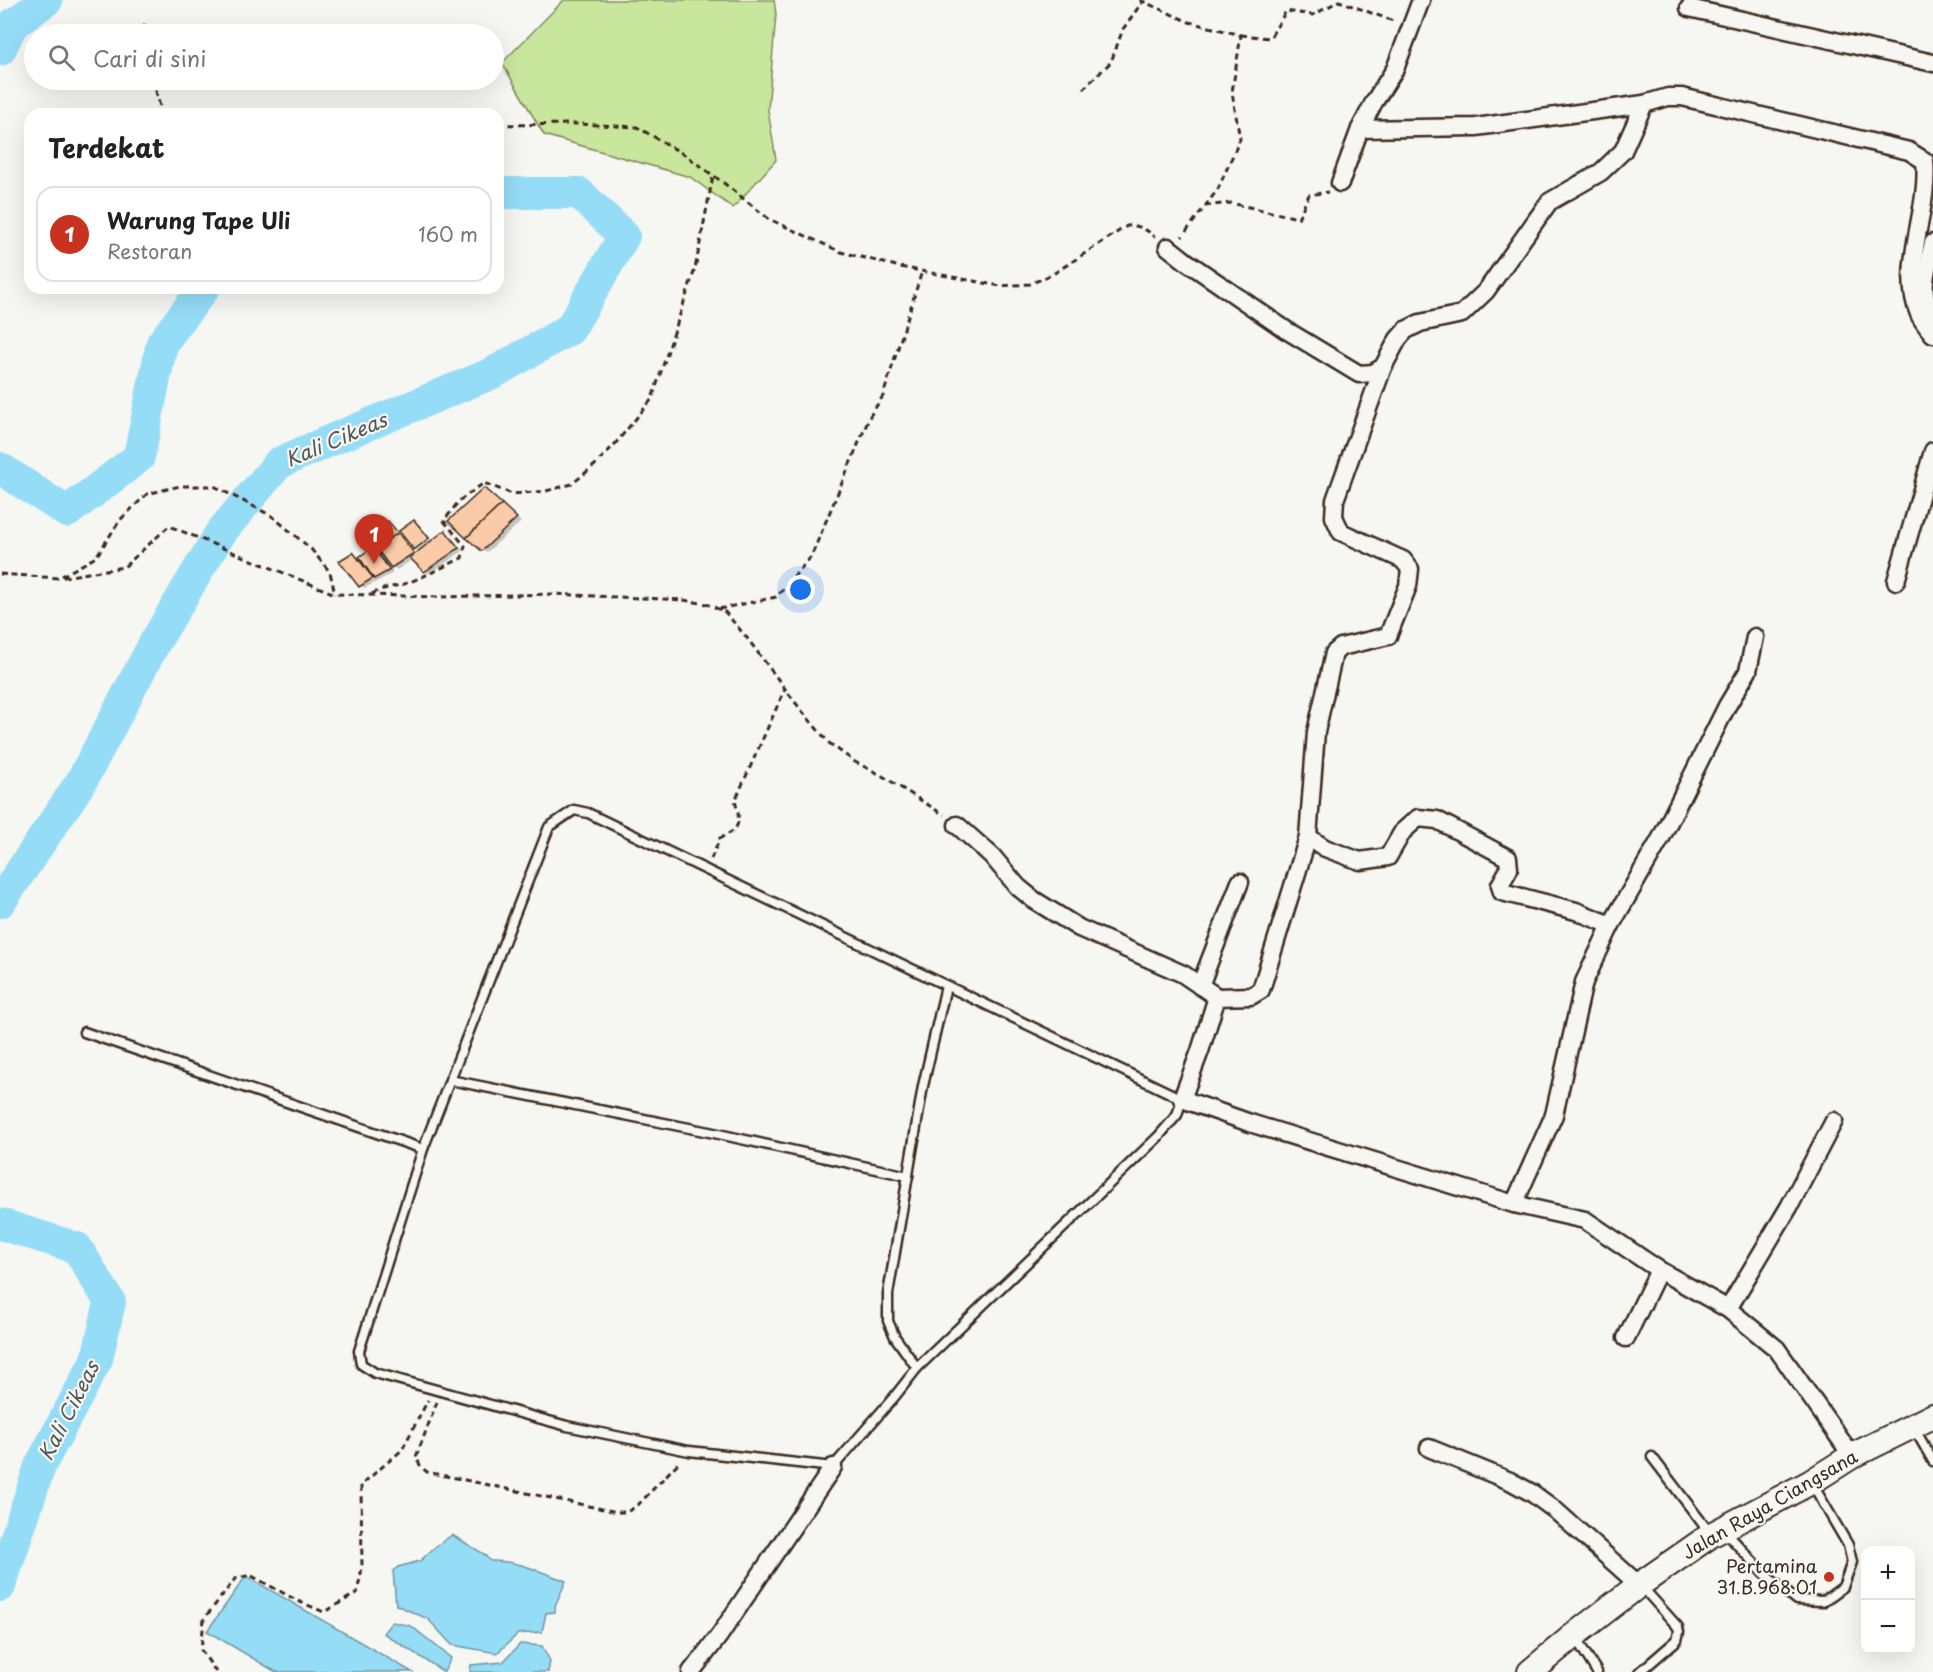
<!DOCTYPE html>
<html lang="id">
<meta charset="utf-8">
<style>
:root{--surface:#fff;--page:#f2f2f2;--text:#222;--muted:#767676;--line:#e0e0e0;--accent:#c8321e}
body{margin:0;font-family:"Playpen Sans",sans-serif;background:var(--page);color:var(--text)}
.controls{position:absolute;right:18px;bottom:18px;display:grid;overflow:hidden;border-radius:12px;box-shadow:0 6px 24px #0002}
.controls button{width:54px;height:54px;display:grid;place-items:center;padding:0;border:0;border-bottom:2px solid var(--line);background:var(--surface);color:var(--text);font:30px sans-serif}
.you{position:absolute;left:801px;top:590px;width:21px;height:21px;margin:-15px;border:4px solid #fff;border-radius:50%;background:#1a73e8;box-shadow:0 0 0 9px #1a73e833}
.badge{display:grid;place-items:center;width:39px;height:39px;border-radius:50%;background:var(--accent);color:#fff;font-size:20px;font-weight:700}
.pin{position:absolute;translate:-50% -50px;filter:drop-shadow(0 2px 3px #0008)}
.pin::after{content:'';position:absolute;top:32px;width:21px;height:18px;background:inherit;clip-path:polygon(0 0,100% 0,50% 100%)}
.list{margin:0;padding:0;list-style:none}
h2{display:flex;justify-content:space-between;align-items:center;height:78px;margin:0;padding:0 24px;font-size:26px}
h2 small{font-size:20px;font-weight:400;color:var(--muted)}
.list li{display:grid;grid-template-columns:39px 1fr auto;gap:18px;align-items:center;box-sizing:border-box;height:96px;margin:0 12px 12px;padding:0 12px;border:2px solid var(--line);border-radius:18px}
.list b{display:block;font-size:22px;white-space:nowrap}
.list p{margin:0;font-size:20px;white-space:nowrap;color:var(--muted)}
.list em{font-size:20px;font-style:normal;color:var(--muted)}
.icon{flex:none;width:33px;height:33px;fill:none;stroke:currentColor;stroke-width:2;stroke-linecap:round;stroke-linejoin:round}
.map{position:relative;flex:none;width:1933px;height:1672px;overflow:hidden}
.search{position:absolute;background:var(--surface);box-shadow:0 6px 24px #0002;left:24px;top:24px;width:480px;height:66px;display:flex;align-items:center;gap:15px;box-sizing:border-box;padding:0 21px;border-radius:33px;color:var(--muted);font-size:22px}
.panel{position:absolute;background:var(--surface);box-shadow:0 6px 24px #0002;left:24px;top:108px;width:480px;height:186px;border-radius:18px}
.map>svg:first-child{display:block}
</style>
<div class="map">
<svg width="1933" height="1672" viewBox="0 0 1933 1672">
<rect width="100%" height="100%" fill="#f6f6f2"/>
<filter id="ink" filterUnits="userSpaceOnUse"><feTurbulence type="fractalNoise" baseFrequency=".0167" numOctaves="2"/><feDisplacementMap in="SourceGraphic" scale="12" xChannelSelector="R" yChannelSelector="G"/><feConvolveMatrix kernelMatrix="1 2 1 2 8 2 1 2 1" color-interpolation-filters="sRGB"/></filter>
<g filter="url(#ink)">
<path fill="#c9e69d" stroke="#82885e" stroke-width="1.5" d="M564,0H774L776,14L768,110L776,160L733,208L690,177L544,135L502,63Z"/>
<g fill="#95dcf7" stroke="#7195a0" stroke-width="1.5">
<path d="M452,1535L484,1554L490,1561C518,1560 540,1572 566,1581L555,1606V1612L546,1613L542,1632L518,1634L497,1653L452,1645L428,1619L396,1605L393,1571L398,1567L420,1561L435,1547Z"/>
<path d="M246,1576L412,1672H276L207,1631Z"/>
<path d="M392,1622L411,1626L451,1658L444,1672L383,1633Z"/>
<path d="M520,1644L542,1646L550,1661L548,1672H470L471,1665L503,1662Z"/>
</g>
<g fill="#0003">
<path d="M489,493L521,522L487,552L482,549Z"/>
<path d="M388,522L393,525L416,555L420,552L415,549L414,522L419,524L433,541L445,532L449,534L463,551L429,574L413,559L397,570L387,564L393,573L365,588L360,586L353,553L359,558L373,549L383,555Z"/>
</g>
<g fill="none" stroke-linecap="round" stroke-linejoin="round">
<g stroke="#95dcf7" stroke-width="32">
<path d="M0,50L12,25L47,0"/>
<path d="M0,468L67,512L139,457L162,343L204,288"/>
<path d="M0,902L81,782L155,642L221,532L279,463L338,437L493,373L570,329L624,236L579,193H498"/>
<path d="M0,1224L77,1248L110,1302L97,1359L40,1466L0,1586"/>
</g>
</g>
<g fill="#facaa9" stroke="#3b2a1e" stroke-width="1.5">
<path d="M484,488L502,504L466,538L448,521Z"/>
<path d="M502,504L517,518L482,551L466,538Z"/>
<path d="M414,520L429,538L414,550L399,531Z"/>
<path d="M388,521L398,533L379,547L368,535Z"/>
<path d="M445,530L459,548L424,572L410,558Z"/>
<path d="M398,533L414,553L391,568L376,548Z"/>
<path d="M373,547L390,570L374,579L359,557Z"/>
<path d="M353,552L373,578L359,587L339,561Z"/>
</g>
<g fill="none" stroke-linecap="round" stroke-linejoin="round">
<g stroke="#3b2a1e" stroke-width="13">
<g id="service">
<path d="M574,810L588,813L1182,1099L1177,1115L1158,1137L917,1368L895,1396L833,1467L689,1451L567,1426L375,1373L361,1364L359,1351L423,1149L549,827Z"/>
<path d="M84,1032L423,1149"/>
<path d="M450,1080L714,1133L908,1176"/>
<path d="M917,1368L895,1337L888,1321V1294L923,1086L946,986"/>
<path d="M1914,1428L1933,1461"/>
<path d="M1652,1457L1709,1532"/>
<path d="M1723,1529L1764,1574L1796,1600L1824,1601L1843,1587L1852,1562L1848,1545L1813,1485"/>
<path d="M1575,1637L1597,1672"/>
<path d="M1640,1672L1677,1640L1679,1632L1678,1627L1642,1587"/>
</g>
</g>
<g stroke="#3b2a1e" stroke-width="21">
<g id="minor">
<path d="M1689,8L1933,63"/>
<path d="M1360,129L1476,127L1644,104"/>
<path d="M1340,183L1360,129L1374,102L1395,69L1421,0"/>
<path d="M1933,243C1928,267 1917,293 1933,314"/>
<path d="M1168,247L1187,262L1286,330L1359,374L1373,373L1383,367L1398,339L1406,330L1420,323L1462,314L1486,291L1549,202L1601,172L1623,151L1644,104L1668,97H1682L1909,151L1925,161C1930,212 1899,267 1919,314C1922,321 1928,328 1933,334"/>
<path d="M1383,367L1335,500L1334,517L1341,532L1403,560L1410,569L1408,586L1388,636L1341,647L1334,653L1316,732L1308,837L1261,990L1251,996L1217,997L1200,1051L1182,1099L1250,1123L1514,1204L1585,1220L1659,1270L1728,1309L1777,1349L1852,1456"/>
<path d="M1896,581L1933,451"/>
<path d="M957,825L992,856L1018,887L1034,900L1079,928L1183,974L1217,997"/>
<path d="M1308,837L1325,848L1360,861L1388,857L1403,831L1418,818L1437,820L1508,858L1509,869L1500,885L1502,892L1576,911L1611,925"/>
<path d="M1200,986L1240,882"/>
<path d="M1514,1204L1554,1115L1584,982L1611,925L1661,838L1727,706L1748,671L1755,637"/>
<path d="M1728,1309L1789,1207L1834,1121"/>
<path d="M1626,1338L1659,1270"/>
<path d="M1429,1448L1510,1481L1532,1493L1555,1510L1639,1585"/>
<path d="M691,1672L719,1636L833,1467"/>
</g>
</g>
<g stroke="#3b2a1e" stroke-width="28">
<path id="secondary" d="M1530,1672L1573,1636L1639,1585L1711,1535L1811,1482L1852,1456L1933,1416"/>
</g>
<g stroke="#3b2a1e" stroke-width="3" stroke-dasharray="6 4.5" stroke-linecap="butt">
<path d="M1140,0L1189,22L1241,35L1232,92L1240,139L1218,189L1182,237"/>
<path d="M145,24V34"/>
<path d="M1241,35L1270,38L1286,11L1313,15L1339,1L1396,22"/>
<path d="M153,80L162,114"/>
<path d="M1083,89L1111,62L1123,29L1143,1"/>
<path d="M498,125L576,124L637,127L685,155L725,184L769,219L841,252L900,267L1000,286L1030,284L1053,274L1127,226C1140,225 1146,229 1155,237"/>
<path d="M1205,206L1231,203L1298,218L1309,195L1328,192"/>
<path d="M0,574L58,578L124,567L169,526L335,594L439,597L553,594L683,600L707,604L725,612L747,638L801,710L829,743L855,762L881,775L944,815"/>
<path d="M62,576L96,557L120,520L147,494L180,486H214L272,516L311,549L330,572L335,594"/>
<path d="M372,594C382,588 393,587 404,584C424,577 443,567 462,558L465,546L444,521L459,501L484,483L512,494L546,491L572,484L595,465L615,444L652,399L695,269L713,176"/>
<path d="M719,609L776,597L811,557L870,416L883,396L922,271"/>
<path d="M711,859L720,838C741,829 741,822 735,801L785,689"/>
<path d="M437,1402L416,1457L421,1467L427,1472L617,1512H627L637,1506L680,1461"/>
<path d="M216,1672L201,1650L204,1619L235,1579L250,1575L300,1602L324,1612L357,1593L362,1568L361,1485L402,1450L428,1400"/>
</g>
<use href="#service" stroke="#f6f6f2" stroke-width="8"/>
<use href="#minor" stroke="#f6f6f2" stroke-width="16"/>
<use href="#secondary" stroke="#f6f6f2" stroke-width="24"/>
</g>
</g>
<circle fill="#c8321e" stroke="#f6f6f2" stroke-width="2" cx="1829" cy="1577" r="6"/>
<g text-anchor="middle" stroke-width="4.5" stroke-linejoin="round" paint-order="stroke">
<g font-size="18" fill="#3b2a1e" stroke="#f6f6f2">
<text transform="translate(1770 1505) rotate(-30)" y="6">Jalan Raya Ciangsana</text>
</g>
<g font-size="18" fill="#3b2a1e" stroke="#f6f6f2" text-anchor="end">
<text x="1817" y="1573">Pertamina<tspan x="1817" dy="21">31.B.968.01</tspan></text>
</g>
<g font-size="20" font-style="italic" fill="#525654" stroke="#f6f6f2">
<text transform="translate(336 440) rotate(-23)" y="7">Kali Cikeas</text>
<text transform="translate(69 1411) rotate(-63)" y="7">Kali Cikeas</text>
</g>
</g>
</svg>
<div class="controls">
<button>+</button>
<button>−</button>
</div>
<div class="you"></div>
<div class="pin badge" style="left:374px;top:564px">1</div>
<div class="search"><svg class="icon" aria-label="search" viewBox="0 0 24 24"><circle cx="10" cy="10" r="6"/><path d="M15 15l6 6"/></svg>Cari di sini</div>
<section class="panel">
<h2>Terdekat<small></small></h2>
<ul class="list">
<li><span class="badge">1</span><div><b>Warung Tape Uli</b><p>Restoran</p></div><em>160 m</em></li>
</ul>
</section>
</div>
